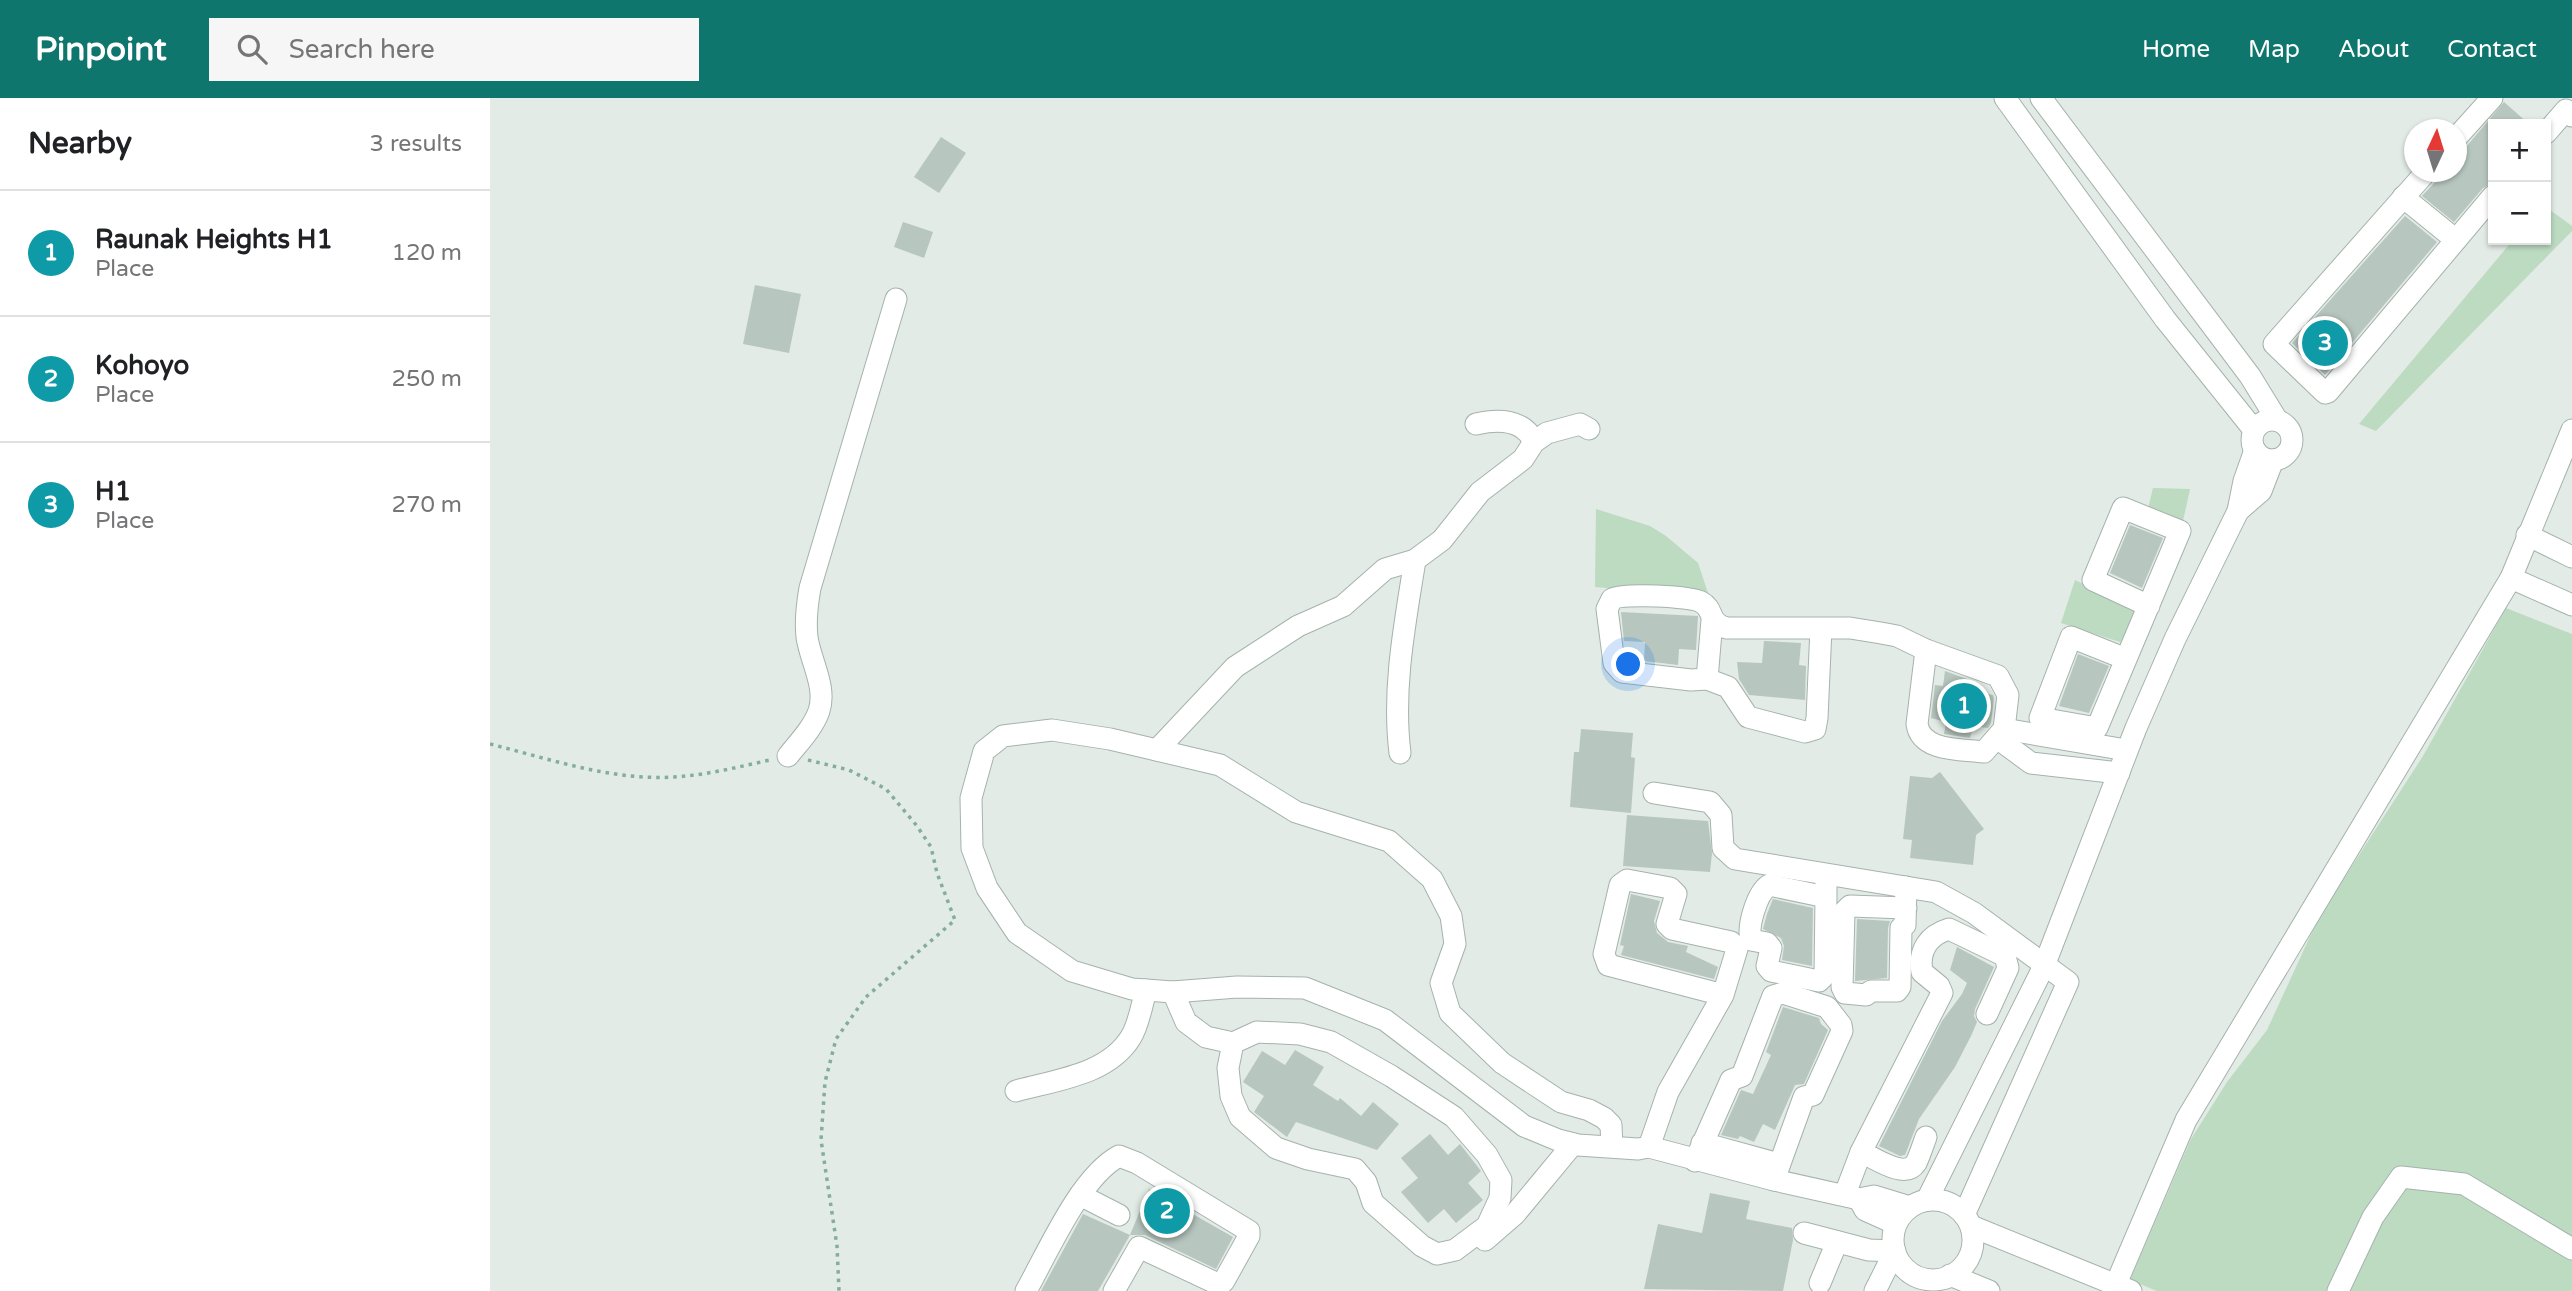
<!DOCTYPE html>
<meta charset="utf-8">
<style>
:root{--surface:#fff;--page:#f6f6f6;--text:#202124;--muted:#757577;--line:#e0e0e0;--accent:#0f766e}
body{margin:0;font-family:"Varela Round",sans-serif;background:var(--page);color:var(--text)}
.controls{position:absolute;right:21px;top:21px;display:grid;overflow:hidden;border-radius:0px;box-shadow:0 2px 5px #0004}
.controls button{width:63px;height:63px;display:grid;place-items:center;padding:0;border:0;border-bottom:2px solid var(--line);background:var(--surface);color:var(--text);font:35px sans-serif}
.compass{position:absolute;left:1914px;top:21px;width:63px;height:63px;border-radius:50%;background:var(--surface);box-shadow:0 2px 5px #0004;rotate:4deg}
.you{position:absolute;left:1139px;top:567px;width:24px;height:24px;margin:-18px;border:5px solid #fff;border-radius:50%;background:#1a73e8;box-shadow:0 0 0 10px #1a73e833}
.badge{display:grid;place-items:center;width:46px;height:46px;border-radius:50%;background:var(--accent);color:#fff;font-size:23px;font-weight:700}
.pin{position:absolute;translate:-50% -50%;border:4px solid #fff;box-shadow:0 2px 7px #0006}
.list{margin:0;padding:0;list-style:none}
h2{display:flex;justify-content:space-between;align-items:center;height:91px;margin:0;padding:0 28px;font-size:30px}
h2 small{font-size:23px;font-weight:400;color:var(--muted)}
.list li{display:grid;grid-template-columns:46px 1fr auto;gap:21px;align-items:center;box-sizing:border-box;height:126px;padding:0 28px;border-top:2px solid var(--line)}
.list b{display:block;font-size:26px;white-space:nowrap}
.list p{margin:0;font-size:23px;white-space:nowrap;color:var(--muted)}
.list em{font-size:23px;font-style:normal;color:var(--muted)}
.icon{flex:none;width:38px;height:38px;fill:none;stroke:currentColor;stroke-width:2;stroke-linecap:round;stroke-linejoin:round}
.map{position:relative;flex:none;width:2082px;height:1193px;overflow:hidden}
header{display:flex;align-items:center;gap:42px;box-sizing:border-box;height:98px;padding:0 35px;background:var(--accent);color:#fff}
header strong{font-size:33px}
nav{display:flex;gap:38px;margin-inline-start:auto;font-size:24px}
.search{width:490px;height:63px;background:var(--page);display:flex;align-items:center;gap:18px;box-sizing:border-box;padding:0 24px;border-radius:0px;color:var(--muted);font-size:26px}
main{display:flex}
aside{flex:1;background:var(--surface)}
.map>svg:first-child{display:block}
</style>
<header>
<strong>Pinpoint</strong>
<div class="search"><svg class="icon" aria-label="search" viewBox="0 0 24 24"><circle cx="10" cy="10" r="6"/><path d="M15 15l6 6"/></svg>Search here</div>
<nav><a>Home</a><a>Map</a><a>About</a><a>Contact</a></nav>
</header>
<main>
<aside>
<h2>Nearby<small>3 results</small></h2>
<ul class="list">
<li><span class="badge" style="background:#0f9aa8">1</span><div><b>Raunak Heights H1</b><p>Place</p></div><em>120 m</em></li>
<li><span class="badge" style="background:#0f9aa8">2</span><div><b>Kohoyo</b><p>Place</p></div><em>250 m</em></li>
<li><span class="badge" style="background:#0f9aa8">3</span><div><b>H1</b><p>Place</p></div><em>270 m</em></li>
</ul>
</aside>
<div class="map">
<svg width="2082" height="1193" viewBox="0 0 2082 1193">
<rect width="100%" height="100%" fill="#e2ebe6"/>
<g fill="#bcdbc1">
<path d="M2056,109L2082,128V133L1886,333L1869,326L2023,142H2056Z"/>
<path d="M1663,390L1700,391L1693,423L1657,415Z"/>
<path d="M1106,411L1160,428L1176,438L1208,465L1219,498L1105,489Z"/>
<path d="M1585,482L1648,512L1636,546L1571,525Z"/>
<path d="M2016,510L2082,536V1193H1667L1640,1182L1701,1041L1737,984L1777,932L1829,819L1933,658Z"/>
</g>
<g fill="#b7c6bf">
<path d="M2014,4L2039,26H2003V85L1993,90L1964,124L1932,98L1946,83L1949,74H1966V53L1976,49Z"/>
<path d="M451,39L476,55L449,95L424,79Z"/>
<path d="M1915,118L1947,144L1835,277L1802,245Z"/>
<path d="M413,124L443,134L434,160L404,149Z"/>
<path d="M265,187L311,196L299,255L253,246Z"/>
<path d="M1640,427L1673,440L1652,490L1620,475Z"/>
<path d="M1131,514L1208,518L1206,552L1189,551L1188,567L1154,563L1155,544L1134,543Z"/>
<path d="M1274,543L1311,545L1309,567L1316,568L1315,602L1259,597L1249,581L1247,564L1272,565Z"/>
<path d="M1588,556L1619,568L1599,615L1569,608Z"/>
<path d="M1455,573L1488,585L1487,594L1503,597L1504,600L1501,625L1498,630L1483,628L1480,640L1454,636L1456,624L1441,620L1445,587L1453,588Z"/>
<path d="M1091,631L1143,635L1141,659L1145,660L1141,715L1080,709L1084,654H1089Z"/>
<path d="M1450,674L1494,731L1486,737L1483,767L1420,760L1422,742L1413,741L1420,678L1442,680Z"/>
<path d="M1137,717L1218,723L1222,755L1220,774L1133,768Z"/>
<path d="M1141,796L1170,803L1164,823L1167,835L1178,844L1198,848L1196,854L1228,869L1224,881L1131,857L1134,848L1130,847Z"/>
<path d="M1283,801L1323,810L1322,868L1292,862L1294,848L1291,840L1273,831L1277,816Z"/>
<path d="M1367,821L1400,823L1398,830L1397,880L1365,883Z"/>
<path d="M1467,849L1504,869L1485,911L1484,918L1487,924L1481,938L1465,969L1429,1021L1415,1057L1410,1058L1389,1048L1452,923L1472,896L1477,885L1460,872Z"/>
<path d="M1293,909L1329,920L1331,926L1338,932L1314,986L1305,987L1285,1032L1273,1026L1264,1044L1250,1038L1248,1041L1231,1037L1251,992L1263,996L1281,957L1276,954Z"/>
<path d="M805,952L834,969L823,987L848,1003L850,1000L871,1018L883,1004L909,1026L887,1052L806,1024L797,1039L764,1014L774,998L753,984L772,953L795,967Z"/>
<path d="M940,1036L958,1057L970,1046L991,1073L978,1085L993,1102L966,1125L954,1111L938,1125L911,1094L928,1080L911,1060Z"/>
<path d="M659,1091L743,1139L726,1171L655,1137H640Z"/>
<path d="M1220,1095L1260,1103L1256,1121L1302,1130L1303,1142L1293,1193L1154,1191L1168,1126L1212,1135Z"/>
<path d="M593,1116L640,1137L608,1193H551Z"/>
</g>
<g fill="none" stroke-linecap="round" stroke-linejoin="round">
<g stroke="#a5b3ac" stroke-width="23">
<g id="minor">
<path d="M1515,0L1675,221L1764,332"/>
<path d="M1551,0L1760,278L1787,322"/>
<path d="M2056,35L2076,12L2082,18"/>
<path d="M1966,40L2002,0"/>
<path d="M1936,74L1784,246L1835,295L1838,294L2003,98"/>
<path d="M1913,99L1966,142"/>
<circle cx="1782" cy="342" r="20"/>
<path d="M986,326C1008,321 1034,321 1044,344"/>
<path d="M1748,413L1771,393L1783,362"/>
<path d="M2037,437L2082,459"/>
<path d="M2021,480L2082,507"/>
<path d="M1331,530L1327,620L1325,631L1315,634L1258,619L1238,589L1217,581L1201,582L1132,574L1124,565L1117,511L1122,501C1132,495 1201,498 1211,504C1225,511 1217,525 1237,530H1360L1391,535L1407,538L1436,552L1508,578L1518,597L1514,631L1494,654C1471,651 1431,654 1427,626L1436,552"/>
<path d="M1636,561L1581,539L1550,620L1607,630L1690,433L1633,410L1603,482L1659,508"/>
<path d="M1217,581L1222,522"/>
<path d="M1514,631L1636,652"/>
<path d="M1507,640L1541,665L1629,675"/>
<path d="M667,652L745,569L808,528L853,508L895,471L925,462L952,442L990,394L1033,361L1044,344L1057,335L1090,326L1099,331"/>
<path d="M910,655C902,591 915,525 925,462"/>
<path d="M298,658C309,644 323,630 329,613C337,589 320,562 317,539C315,522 317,507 320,490L406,201"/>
<path d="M1164,695L1220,704L1231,717L1233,750L1245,761L1446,794L1484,815L1578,884L1474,1117"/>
<path d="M1336,799L1279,787C1267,795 1257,828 1261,842L1277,845L1281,850L1277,868L1281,873L1329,883L1335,877L1336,799V777"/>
<path d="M1416,810L1360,808L1354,814L1352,889L1355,895L1376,897L1381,893H1407L1410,889L1411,830L1415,827L1416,789"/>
<path d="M683,894L696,924L716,939L743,945L767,934L810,936L841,944L901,978L964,1019L997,1057L1011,1082L1010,1100L997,1128L965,1152L947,1156L932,1148L883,1105L876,1084L865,1071L818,1061L786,1050L750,1019L741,998L738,970L743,945"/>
<path d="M526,993C565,982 618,977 641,939C649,926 652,906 656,892"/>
<path d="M1212,1045L1289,1066"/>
<path d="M1122,1049L1121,1027L1114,1020L1099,1012L1071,1004L1012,965L960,915L951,885L965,846L961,818L942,781L899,743L806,714L730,667L620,641L562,632L513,638L494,653L481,700L482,750L497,790L527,835L582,873L642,891L683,894L747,889L815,890L895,922L1034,1028L1068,1042L1088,1047L1148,1051L1159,1049L1284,1082L1369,1101L1384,1098L1420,1109"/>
<path d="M1159,1049L1178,994L1233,897L1118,867L1114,856L1130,787L1137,782L1180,790L1186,796L1177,826L1182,831L1241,844L1247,851L1233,897"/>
<path d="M1371,1054C1385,1060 1415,1082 1426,1065C1430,1057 1433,1047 1436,1039"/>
<path d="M1205,1063L1241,982L1252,978L1283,898L1293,895L1337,909L1351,927L1352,933L1323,997L1314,999L1284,1082"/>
<path d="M1355,1096L1371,1054L1452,895L1449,888L1432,874C1428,852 1439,837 1459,831L1515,858L1518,870L1497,916"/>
<path d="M590,1097L629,1117"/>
<path d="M1369,1101L1375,1112L1406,1126"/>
<path d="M1437,1102L1554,868L1646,630L1685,541L1748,413L1754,383L1765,352"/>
<circle cx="1443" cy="1142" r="40"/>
<path d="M1481,1128L1641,1193"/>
<path d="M1314,1135L1379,1152L1405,1153L1385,1193"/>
<path d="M995,1142L1025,1116L1083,1046"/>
<path d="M1460,1177L1499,1193"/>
<path d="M1330,1185L1347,1144"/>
<path d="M536,1193C558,1154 590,1079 629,1058L647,1065L759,1133V1138L734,1183L730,1187L649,1149L624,1193"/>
<path d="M1623,1193L1696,1022L2021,480L2082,332"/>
<path d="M1848,1193L1883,1119L1911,1079L1974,1086L2082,1151"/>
</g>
</g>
<g stroke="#84ad9c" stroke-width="3.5" stroke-dasharray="3.5 5" stroke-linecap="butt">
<path d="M0,646C60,661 122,683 184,679C217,677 248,669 280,662"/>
<path d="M318,662L359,672L396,691L427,728L441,749L447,775L465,822L376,899L346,941L335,984L331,1042L347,1148L349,1193"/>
</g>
<use href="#minor" stroke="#fff" stroke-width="21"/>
</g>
</svg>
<div class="controls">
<button>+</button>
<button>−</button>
</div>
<svg class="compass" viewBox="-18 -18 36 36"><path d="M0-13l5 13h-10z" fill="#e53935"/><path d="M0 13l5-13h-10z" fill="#757577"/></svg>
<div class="you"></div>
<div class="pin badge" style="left:1474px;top:608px;background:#0f9aa8">1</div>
<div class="pin badge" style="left:677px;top:1113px;background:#0f9aa8">2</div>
<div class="pin badge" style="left:1835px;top:245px;background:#0f9aa8">3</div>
</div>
</main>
